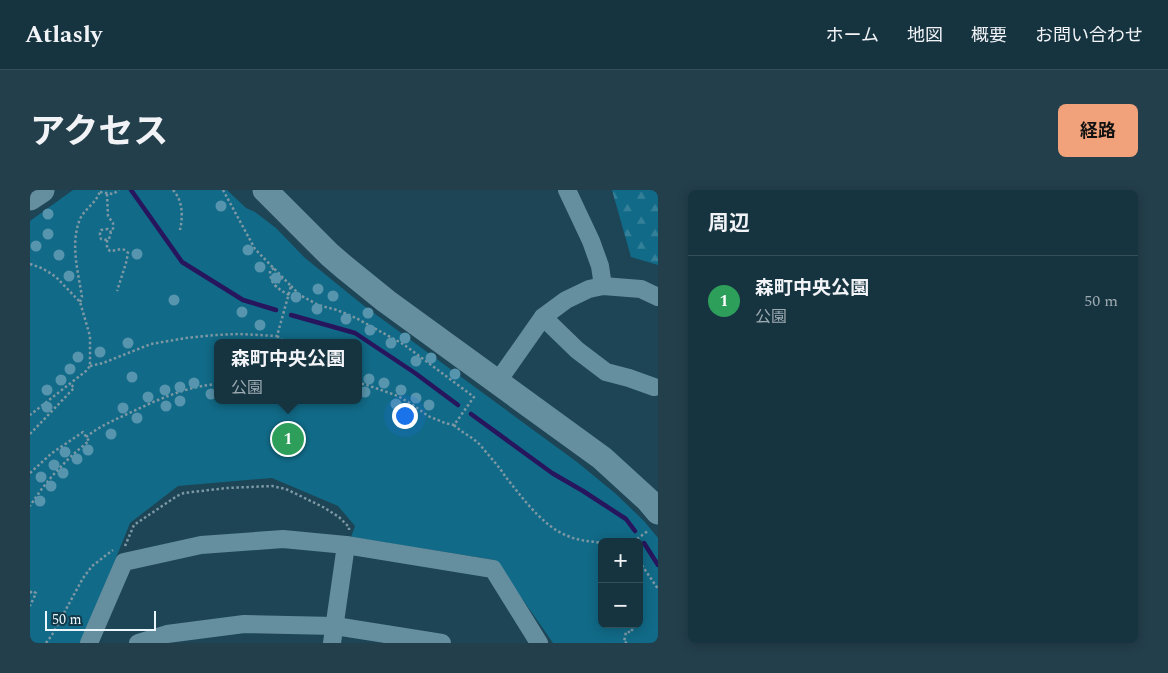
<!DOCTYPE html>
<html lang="ja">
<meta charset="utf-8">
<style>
:root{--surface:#163440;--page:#233f4b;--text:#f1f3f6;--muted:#9eaab1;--line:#354f59;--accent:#f1a27b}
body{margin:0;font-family:Spectral,"Noto Sans JP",serif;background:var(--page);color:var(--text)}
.controls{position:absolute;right:15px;bottom:15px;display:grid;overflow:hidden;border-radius:8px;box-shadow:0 2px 12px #0003}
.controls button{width:45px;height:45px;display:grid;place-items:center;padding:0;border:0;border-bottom:1px solid var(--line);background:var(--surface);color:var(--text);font:25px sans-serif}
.scale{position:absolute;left:15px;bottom:12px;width:111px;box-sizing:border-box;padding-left:5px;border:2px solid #ebf7fd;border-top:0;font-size:14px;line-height:18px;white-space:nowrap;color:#ebf7fd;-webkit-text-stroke:4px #123a4a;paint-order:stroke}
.you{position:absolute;left:374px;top:225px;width:18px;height:18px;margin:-12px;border:4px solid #fff;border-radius:50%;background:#1a73e8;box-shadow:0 0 0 8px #1a73e833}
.badge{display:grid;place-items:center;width:32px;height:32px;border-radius:50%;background:var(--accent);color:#fff;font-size:16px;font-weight:700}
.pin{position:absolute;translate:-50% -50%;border:2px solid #fff;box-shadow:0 1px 5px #0006}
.popup{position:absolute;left:184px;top:149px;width:148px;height:65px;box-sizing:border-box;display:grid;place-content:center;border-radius:8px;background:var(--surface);filter:drop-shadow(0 1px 4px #0005);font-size:16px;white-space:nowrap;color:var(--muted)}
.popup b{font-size:19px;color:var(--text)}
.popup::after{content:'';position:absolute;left:50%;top:100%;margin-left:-10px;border:10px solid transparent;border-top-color:var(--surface)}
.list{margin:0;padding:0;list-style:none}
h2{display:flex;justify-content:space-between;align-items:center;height:65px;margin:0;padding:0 20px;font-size:21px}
h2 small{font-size:16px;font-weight:400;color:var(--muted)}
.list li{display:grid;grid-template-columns:32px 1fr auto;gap:15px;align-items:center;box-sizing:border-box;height:90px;padding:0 20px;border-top:1px solid var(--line)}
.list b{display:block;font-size:19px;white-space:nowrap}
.list p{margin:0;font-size:16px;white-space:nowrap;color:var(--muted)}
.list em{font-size:16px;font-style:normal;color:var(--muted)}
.map{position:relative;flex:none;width:628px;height:453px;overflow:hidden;border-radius:8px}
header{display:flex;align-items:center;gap:30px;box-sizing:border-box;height:70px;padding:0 25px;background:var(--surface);border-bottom:1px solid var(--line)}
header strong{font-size:24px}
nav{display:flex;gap:28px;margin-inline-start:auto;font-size:18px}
.intro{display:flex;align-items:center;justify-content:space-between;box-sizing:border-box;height:120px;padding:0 30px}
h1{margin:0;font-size:35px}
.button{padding:12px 22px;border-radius:8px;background:var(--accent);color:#111;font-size:18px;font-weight:700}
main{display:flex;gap:30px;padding:0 30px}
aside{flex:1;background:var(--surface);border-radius:8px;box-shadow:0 2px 12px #0003}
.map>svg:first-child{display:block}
</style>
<header>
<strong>Atlasly</strong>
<nav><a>ホーム</a><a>地図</a><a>概要</a><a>お問い合わせ</a></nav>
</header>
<div class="intro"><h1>アクセス</h1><a class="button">経路</a></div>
<main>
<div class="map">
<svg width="628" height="453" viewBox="0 0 628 453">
<defs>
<pattern id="forest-firs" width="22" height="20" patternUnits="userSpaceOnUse" patternTransform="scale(1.25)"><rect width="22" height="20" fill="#116a87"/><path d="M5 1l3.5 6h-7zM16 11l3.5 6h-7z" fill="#348099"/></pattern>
</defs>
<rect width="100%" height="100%" fill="#1d4555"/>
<path fill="url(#forest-firs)" d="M582,0H628V75L601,67Z"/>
<path fill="#116a87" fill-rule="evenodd" d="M43,0H197L216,18L225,22L246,38L275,68L333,115L547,272L586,304L614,331L628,348V453H523L465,370L321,347L325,336L308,316L242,288L148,296L100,333L52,453H0V31ZM188,153H328V210H188ZM572,352H609V434H572Z"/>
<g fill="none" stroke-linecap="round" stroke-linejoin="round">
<g stroke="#27155d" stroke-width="4.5">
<path d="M101,0L152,72L213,110L246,120"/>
<path d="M261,125L325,143L385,183L428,215"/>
<path d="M441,224L522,283L553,301L596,329L605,341"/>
<path d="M614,353L628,375"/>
</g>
<g stroke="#7d98a4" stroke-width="2.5" stroke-dasharray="2.5 2.5" stroke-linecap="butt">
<path d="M143,0C153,11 153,26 150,40"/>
<path d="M70,2L83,4L89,0"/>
<path d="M77,4L78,26L83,33V41L81,42L78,39L71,40L70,42V45L71,49L74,50L79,49L81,42"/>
<path d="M77,50V58L80,61C87,61 93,56 98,63L96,73L87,101"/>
<path d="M0,74L9,77L17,81L26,87L50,112L60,146V176L56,181L0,225"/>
<path d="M244,78L240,81C240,94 248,99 259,105"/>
<path d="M261,96L270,105L288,115L307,120L326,128L373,154L444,207L424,235L415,233L398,226L383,215L368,206L334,194H328"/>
<path d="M245,97L252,88"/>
<path d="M50,112L52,107C48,81 40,54 50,29C55,18 68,12 70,0"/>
<path d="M247,146L252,150V153"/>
<path d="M60,176L73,173L121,154L156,148L185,145L209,144L247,146L261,96L225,59L193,0"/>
<path d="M424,235C432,243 443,247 451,256C459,266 468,275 475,286C491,306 513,337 538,346C549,351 560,351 572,353"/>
<path d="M0,244L44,198L41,194"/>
<path d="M56,247C67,238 80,232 93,226C123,212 155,196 188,194"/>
<path d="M0,283L22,263L53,242L59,251C35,270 16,291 0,316"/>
<path d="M603,352L619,340"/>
<path d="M95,356L104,335L147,306L154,303L197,298L242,296L256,299L293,317L309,327L319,337V340"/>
<path d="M609,371L628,399"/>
<path d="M0,403L2,401L6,403L0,416"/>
<path d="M16,453L22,445L53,388L62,376L83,360"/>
<path d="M597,453L594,452L596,442H602V434"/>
</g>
<g stroke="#658e9f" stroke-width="18">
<path d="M537,0L561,51L570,76L573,96"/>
<path d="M513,127L547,160L576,182L599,188L624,197"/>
<path d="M468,191L513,127L536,110L559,99L573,96L611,99L628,107"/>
<path d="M59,453L94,372L171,355L253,349L316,355L463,379L509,453"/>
<path d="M108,453L137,444L214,434L305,436L412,453"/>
<path d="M302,453L316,355"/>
</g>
<g stroke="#658e9f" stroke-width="25">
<path d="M235,0L300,65L314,77L356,111L572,268L618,310L628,322"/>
<path d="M0,8L12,0"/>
</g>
</g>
<g fill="#5795ae">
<circle cx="191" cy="16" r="5.5"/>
<circle cx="18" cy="24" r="5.5"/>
<circle cx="18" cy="44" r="5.5"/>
<circle cx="6" cy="56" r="5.5"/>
<circle cx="218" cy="60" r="5.5"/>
<circle cx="107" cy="64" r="5.5"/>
<circle cx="29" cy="65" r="5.5"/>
<circle cx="230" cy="77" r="5.5"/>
<circle cx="39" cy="86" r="5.5"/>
<circle cx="246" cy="88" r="5.5"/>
<circle cx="288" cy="99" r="5.5"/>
<circle cx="303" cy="106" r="5.5"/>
<circle cx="266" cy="107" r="5.5"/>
<circle cx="144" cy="110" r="5.5"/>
<circle cx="287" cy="119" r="5.5"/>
<circle cx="212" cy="122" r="5.5"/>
<circle cx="338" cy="123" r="5.5"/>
<circle cx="316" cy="129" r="5.5"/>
<circle cx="230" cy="135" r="5.5"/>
<circle cx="340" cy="140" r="5.5"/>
<circle cx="375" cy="148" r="5.5"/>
<circle cx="98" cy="153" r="5.5"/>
<circle cx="361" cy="153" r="5.5"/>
<circle cx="70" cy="162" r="5.5"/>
<circle cx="48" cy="167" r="5.5"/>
<circle cx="401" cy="168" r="5.5"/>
<circle cx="386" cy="171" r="5.5"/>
<circle cx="40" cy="179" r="5.5"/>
<circle cx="425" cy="184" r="5.5"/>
<circle cx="102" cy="187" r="5.5"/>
<circle cx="339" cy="189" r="5.5"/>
<circle cx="31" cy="190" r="5.5"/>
<circle cx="164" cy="193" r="5.5"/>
<circle cx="354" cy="193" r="5.5"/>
<circle cx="150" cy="197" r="5.5"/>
<circle cx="17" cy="200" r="5.5"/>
<circle cx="135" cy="200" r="5.5"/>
<circle cx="371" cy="200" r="5.5"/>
<circle cx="335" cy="202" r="5.5"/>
<circle cx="181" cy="204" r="5.5"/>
<circle cx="118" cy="207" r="5.5"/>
<circle cx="386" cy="208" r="5.5"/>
<circle cx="150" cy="211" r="5.5"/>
<circle cx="366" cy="214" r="5.5"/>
<circle cx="399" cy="215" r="5.5"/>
<circle cx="136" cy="216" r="5.5"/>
<circle cx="17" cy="217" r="5.5"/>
<circle cx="93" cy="218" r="5.5"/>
<circle cx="107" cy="228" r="5.5"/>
<circle cx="81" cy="244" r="5.5"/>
<circle cx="58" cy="260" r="5.5"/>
<circle cx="35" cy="262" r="5.5"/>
<circle cx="47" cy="269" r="5.5"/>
<circle cx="24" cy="275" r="5.5"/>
<circle cx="33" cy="283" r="5.5"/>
<circle cx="11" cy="287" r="5.5"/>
<circle cx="21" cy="296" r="5.5"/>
<circle cx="10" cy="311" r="5.5"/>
</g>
</svg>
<div class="controls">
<button>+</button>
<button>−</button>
</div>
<div class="scale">50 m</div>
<div class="you"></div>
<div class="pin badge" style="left:258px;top:249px;background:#2e9e5b">1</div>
<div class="popup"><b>森町中央公園</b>公園</div>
</div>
<aside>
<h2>周辺<small></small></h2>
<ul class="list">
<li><span class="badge" style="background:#2e9e5b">1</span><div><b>森町中央公園</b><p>公園</p></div><em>50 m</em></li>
</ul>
</aside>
</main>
